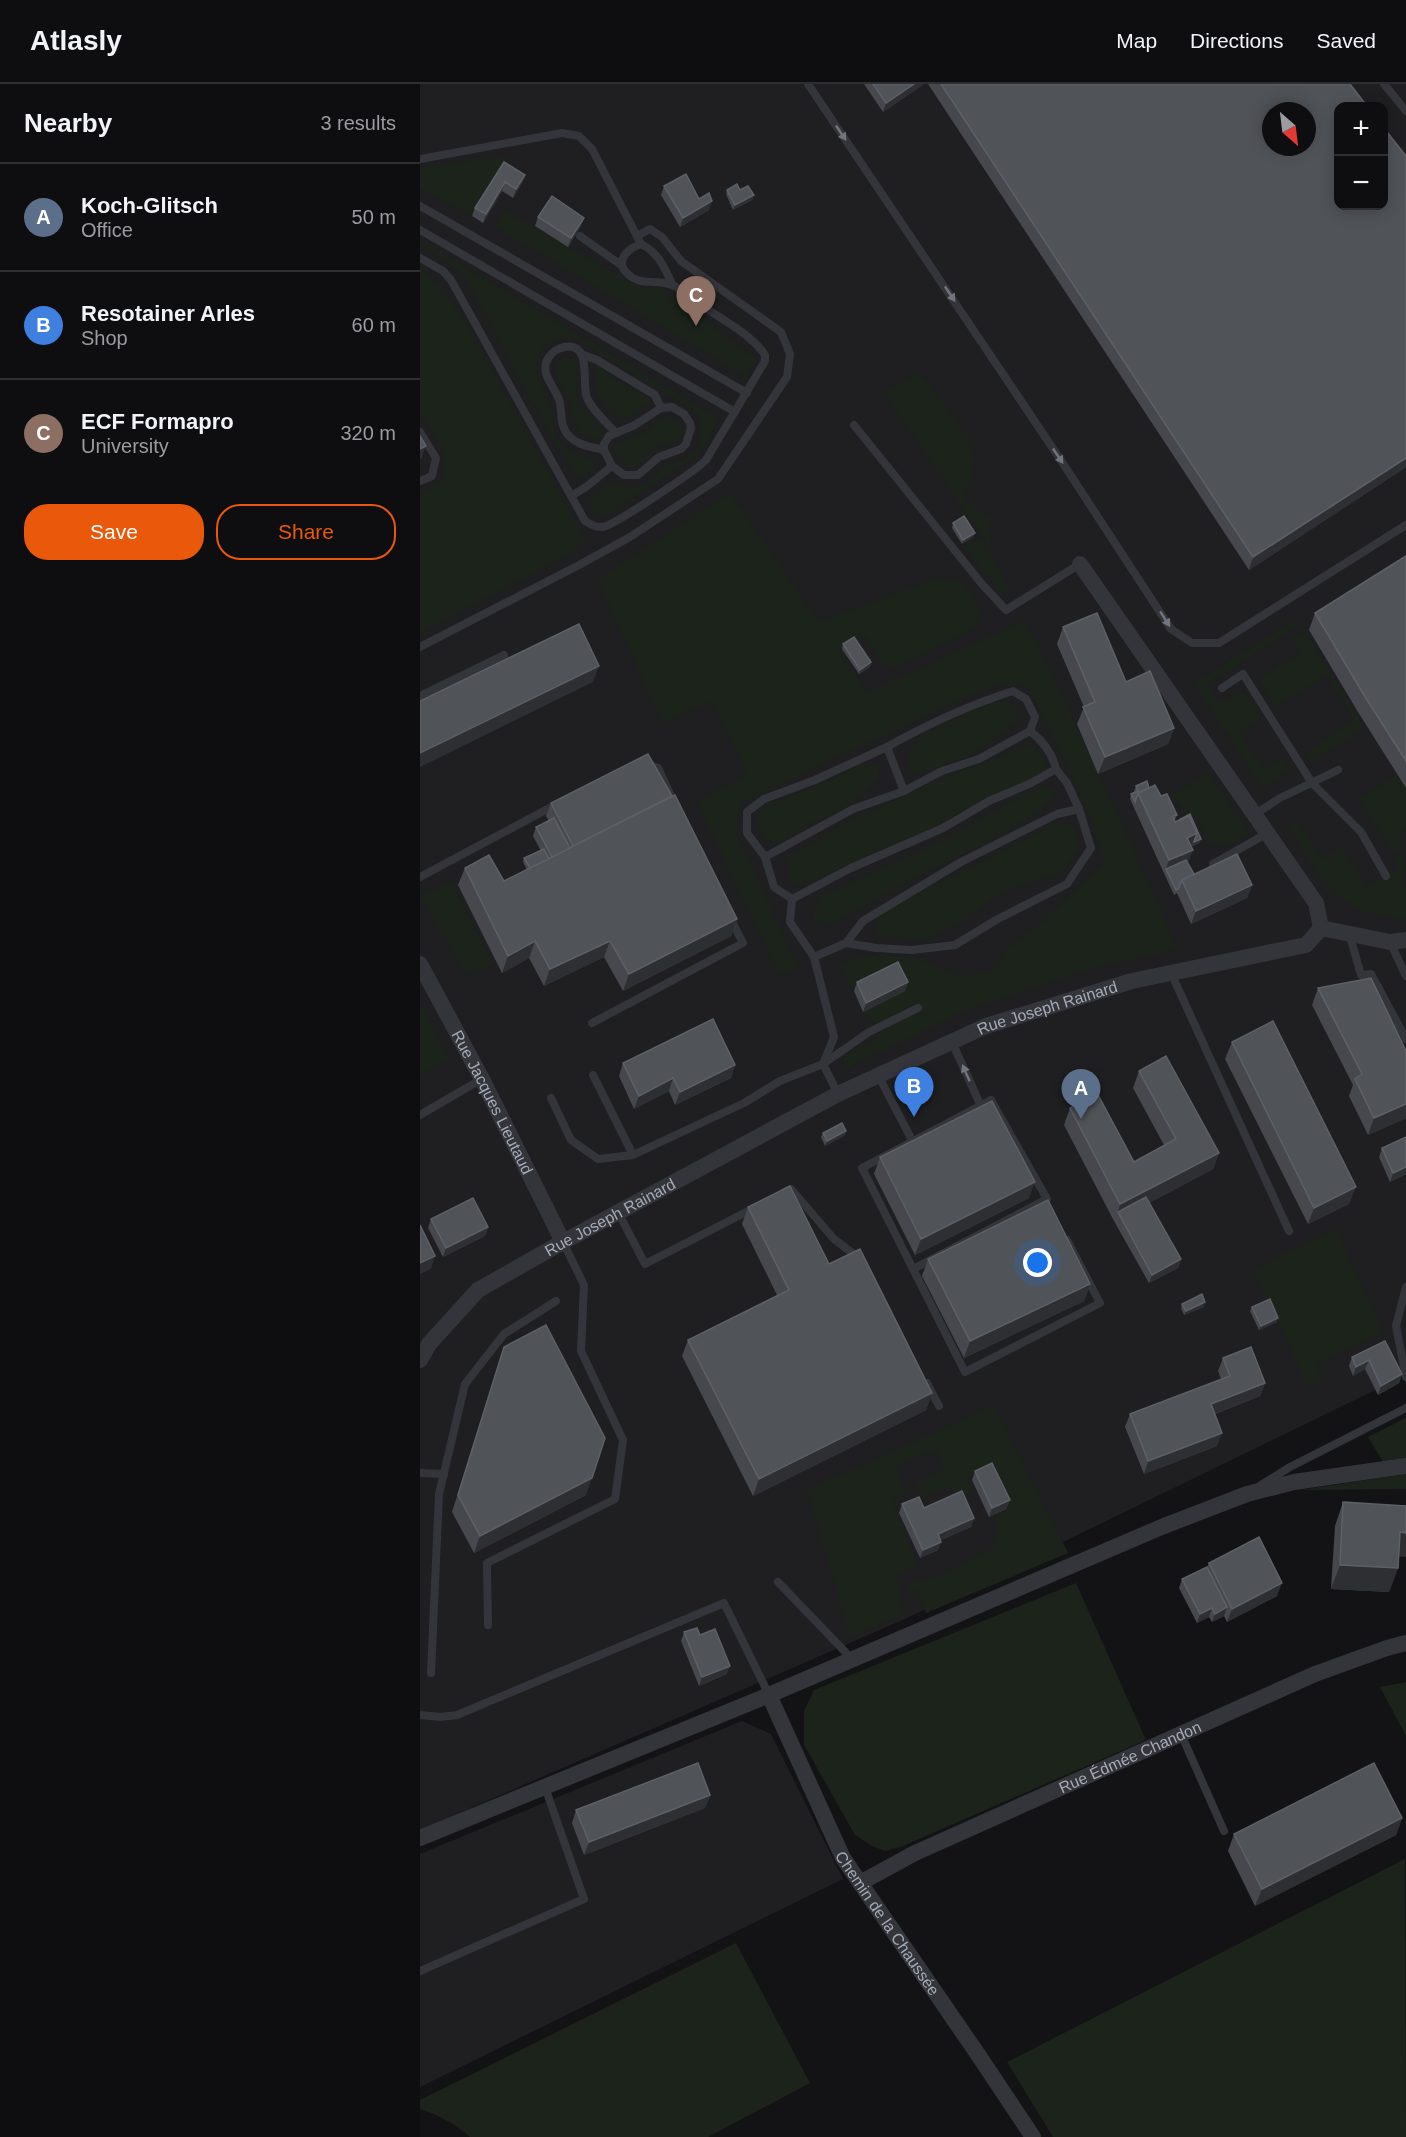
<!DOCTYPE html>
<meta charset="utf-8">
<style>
:root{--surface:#0e0e10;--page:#171719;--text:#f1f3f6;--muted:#9b9c9f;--line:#2e2e30;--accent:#ea580c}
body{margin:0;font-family:Helvetica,sans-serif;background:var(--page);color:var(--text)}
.controls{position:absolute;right:18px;top:18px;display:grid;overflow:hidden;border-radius:12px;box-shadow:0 3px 15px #0003}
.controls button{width:54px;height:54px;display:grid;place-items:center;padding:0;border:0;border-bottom:2px solid var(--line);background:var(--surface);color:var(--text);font:30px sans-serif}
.compass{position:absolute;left:842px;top:18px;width:54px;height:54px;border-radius:50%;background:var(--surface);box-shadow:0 3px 15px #0003;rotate:152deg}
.you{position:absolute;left:618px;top:1179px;width:21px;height:21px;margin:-15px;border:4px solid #fff;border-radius:50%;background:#1a73e8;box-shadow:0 0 0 9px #1a73e833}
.badge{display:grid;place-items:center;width:39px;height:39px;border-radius:50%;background:var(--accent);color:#fff;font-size:20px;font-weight:700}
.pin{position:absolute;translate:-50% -50px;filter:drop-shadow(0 2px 3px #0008)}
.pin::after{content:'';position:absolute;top:32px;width:21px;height:18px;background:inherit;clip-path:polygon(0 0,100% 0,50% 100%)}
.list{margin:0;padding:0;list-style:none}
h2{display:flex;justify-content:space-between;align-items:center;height:78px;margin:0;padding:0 24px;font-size:26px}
h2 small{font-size:20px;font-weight:400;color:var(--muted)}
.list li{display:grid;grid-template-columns:39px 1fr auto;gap:18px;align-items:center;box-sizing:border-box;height:108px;padding:0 24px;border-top:2px solid var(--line)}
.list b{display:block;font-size:22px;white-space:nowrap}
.list p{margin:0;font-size:20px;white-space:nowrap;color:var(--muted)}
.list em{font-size:20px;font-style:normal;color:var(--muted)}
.actions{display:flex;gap:12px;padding:18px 24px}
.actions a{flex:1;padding:14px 0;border:2px solid var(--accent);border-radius:24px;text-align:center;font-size:21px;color:var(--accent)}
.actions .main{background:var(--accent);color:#fff}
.map{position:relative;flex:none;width:986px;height:2053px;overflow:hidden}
header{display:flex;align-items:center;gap:36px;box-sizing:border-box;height:84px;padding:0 30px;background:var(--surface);border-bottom:2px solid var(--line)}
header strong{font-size:28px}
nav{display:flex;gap:33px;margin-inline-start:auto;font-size:21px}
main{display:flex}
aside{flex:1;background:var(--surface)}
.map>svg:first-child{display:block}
</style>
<header>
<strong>Atlasly</strong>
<nav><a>Map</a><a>Directions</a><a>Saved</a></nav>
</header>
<main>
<aside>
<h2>Nearby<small>3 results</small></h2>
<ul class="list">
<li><span class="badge" style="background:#5c6f8a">A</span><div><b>Koch-Glitsch</b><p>Office</p></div><em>50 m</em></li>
<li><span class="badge" style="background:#3f7fe0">B</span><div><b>Resotainer Arles</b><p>Shop</p></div><em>60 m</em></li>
<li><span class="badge" style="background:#8d6e63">C</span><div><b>ECF Formapro</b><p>University</p></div><em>320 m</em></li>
</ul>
<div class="actions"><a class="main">Save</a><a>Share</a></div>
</aside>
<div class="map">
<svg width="986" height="2053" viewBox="0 0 986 2053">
<rect width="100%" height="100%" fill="#131315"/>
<g fill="#1f1f22" fill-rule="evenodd">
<path d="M0,0H986V1291L485,1535L0,1746ZM918,22H964V122H918ZM851,27H887V63H851Z"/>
<path d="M322,1637L351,1650L423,1795L0,2003V1770Z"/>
</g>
<g fill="#1b231b">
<path d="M88,72L52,132L0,104V84Z"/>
<path d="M84,126L220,203L244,205L338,276L326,293L75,143Z"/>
<path d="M0,156L300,336L279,371L191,428L181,433C174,428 170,424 170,415L191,397C200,398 209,406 218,403C230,401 235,389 244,382C250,377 259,378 266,374C284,364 282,344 276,328L153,254L144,253L124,262C119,270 114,279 116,288C119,299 127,308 130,319C134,332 130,347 141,359C148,367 164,370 174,375L176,384C169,389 164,393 155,392L102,301L46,195L25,176L0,161Z"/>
<path d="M0,182L41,230L166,456L148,472L0,548V410L22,396L26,373L0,327Z"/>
<path d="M143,274L154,275L158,280L156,309L158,318L182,345L181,353L175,355C152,350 154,333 149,315C147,307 140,300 136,294L137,279Z"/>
<path d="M177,280L197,298L232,316L210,334H202C179,317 172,310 177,280Z"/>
<path d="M497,290L504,294L547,350L555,377L544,414L570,434V464L464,308Z"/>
<path d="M247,332L261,339L263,347C254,362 248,358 235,364C227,368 222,379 214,384L207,382L194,365L196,359L225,349L240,334Z"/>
<path d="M310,409L399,538L515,495L543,497L562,528L555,544L515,565L471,584L459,577L446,552L433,555L417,564L447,608L606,536L688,708L758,865L674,884L551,924L426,985L422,974L461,951L454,939L443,928L484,906L475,886L434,907L419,879L446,872L474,871L504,877L538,892L574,887L587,864L620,840L685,778C665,716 636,657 606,600H576L513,628L322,719L316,749L379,884L359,891L277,718L327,691L292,617L243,640L177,495Z"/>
<path d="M559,454L581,485L589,508L581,509L543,463Z"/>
<path d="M876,535L881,540L787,601L799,619L818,608C831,610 836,622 842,633L819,649L845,686L863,674L871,686L842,704L773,599Z"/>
<path d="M885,547L945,644L891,679L884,669L934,636L907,590L855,624L841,600L842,593L881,568L872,554Z"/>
<path d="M585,616L597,623L596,639L571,658L545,673L495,691L485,681L491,666L502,653L565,620Z"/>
<path d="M606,662H615L626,677L623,689L559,717L511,745L377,803L367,791V776L383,763L421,741L509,700Z"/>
<path d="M439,681H460L458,695L428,723L391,740L356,760L343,755L336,738L341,724L415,694Z"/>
<path d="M788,689L829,750L805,763L792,760L775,733L749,713Z"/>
<path d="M977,691L986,704V743L979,755L981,764L974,769L939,714Z"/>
<path d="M625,702L636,706L633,716L610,734L408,841L394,836L393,825L403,811L517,759L600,712Z"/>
<path d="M876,736L903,775L921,762L948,803L979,784L974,774L983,770L986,788L981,799L986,804V835C916,833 901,792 867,741Z"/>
<path d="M634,738L652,740L658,752V767L640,790L585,806L546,835L505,856L457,852L456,833L487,815L620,748Z"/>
<path d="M31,798L74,881L45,889L0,812Z"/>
<path d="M0,920L29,976L0,991Z"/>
<path d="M916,1144L963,1249L896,1281L903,1297L889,1306L834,1187L858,1172Z"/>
<path d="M575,1321L648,1469L506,1529L496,1506L486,1504L492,1496C525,1494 548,1478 575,1461L574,1434L589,1425L567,1385L547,1394L553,1408L538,1413L531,1402L502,1414L495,1400L525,1385L516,1365L476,1381L487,1411L472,1416L498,1481L477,1492L484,1531L430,1553L387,1406Z"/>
<path d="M986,1334V1375L963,1378L948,1353Z"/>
<path d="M986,1390V1405L881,1406Z"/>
<path d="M656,1499L726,1656L483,1762L465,1767L452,1762L435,1751L384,1661V1627L394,1606Z"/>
<path d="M986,1598V1652L960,1603Z"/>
<path d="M985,1775L986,2053H633L587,1978Z"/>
<path d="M316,1859L390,1999L288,2053H50C35,2040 19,2031 0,2025V2016Z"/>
</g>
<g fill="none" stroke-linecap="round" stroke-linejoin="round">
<g stroke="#34353a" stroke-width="8">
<path d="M388,0L642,378L751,545L772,559H799L986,441"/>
<path d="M964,0L986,27"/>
<path d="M0,75L142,49L159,52L172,65L221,160C238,168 245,184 252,200"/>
<path d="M0,122L327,309"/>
<path d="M0,146L315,328"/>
<path d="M160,152L201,181"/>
<path d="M0,174L23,187L31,196L165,437C170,440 176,444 183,443C196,440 274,388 286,376L345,277V271C332,250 296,232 275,217C269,212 260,204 252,201C236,194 219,204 205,187C195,175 211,163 221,160"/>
<path d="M161,270L177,276L235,311L241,324"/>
<path d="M434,341L561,499L586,526L660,480"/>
<path d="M0,348L16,374L12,392L0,397"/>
<path d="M184,366C172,363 159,362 150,353C140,344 142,331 140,319C137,304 117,289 129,273C132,268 139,264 144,263C173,257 161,300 167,314C173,327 186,338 196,349"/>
<path d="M151,412L166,403L192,382L204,391H218L239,373L261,365L266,360L271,344L270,339L264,330L252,323L241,324L215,341L189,352L184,360V366L192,382"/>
<path d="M0,563L161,480L210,453L298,395L367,293L370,270L361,248L261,177L242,153L230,145L217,152"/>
<path d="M802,604L823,590L892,699L941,748L966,792"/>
<path d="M0,612L84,571"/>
<path d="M467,663C508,640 549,621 593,607L606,615L615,633L610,647"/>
<path d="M226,680L238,684L251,712"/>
<path d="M834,731L860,714L918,686"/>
<path d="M345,773L327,749V728L344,715L395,696L467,663L484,707"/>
<path d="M793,780L846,750"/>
<path d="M0,793L137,720"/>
<path d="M372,815L354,803L345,773L433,725L484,707L522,687L559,675L610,647C623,657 632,668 636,685"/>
<path d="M929,849L941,891L951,890L986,955"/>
<path d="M970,858L986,892"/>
<path d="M394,873L370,838L372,815L431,784L523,744L569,717L611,699L636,685L647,699L659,725"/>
<path d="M751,889L869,1147"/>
<path d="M172,939L323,859L310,834"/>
<path d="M532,958L560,1020"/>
<path d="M173,991L213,1071"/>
<path d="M458,991L493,1058"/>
<path d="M418,1010L403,980L414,953L394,873L426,859L456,864L492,866L535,861L576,836L647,800L671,764L659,725L637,730L541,778L443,837L426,859"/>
<path d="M131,1014L151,1056L178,1075L213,1071L324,1019L360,997L403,980L449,948L498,924"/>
<path d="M571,1016L627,1115L493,1185L442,1084Z"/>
<path d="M0,1031L62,995"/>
<path d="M366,1107L371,1105L414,1155L440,1175"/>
<path d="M198,1128L225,1180L336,1123"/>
<path d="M493,1185L545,1288L680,1219L647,1156"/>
<path d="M986,1203L976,1242L986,1293"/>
<path d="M507,1299L519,1322"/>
<path d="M0,1389L24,1390"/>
<path d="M841,1401L870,1383L986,1324"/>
<path d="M358,1498L432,1575"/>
<path d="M68,1541L67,1479L195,1415L203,1356L161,1267L164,1201L143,1158"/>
<path d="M11,1589L19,1410L45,1300L84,1250L136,1217"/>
<path d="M0,1631L20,1633L37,1631L304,1519L349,1611"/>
<path d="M761,1650L804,1747"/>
<path d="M0,1887L164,1815L125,1703"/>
</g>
<g stroke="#34353a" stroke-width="16">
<path d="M660,480L896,819L901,844"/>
<path d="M901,844L970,858L986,856"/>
<path id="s1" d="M0,880L62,995L143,1158"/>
<path id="s2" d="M0,1276L9,1260L58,1206L143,1158L418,1010L566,942L712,897L886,861L901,844"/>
<path id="s3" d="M349,1611L423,1774L559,1972L613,2053"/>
<path d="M0,1754L349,1611L744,1442L827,1410L874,1398L986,1382"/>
<path id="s4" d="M440,1799L495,1769L895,1590L967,1564L986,1559"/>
</g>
</g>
<g fill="#46484d">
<path d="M444,0H504L463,28Z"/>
<path d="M508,0H930L986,72V383L829,486Z"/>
<path d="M84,78L105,91L102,99L93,114L82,107L63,139L52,132L55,124Z"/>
<path d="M244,102L279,115L289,126L260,143L241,111Z"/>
<path d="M307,106H320L334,111L332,116L313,126L306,110Z"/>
<path d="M118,133L164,134L161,142L148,163L115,142Z"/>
<path d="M533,439L553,453L542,460L532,444Z"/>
<path d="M986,472V704L938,628L889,546L895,529Z"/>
<path d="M643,543L706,598L754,644L748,660L678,690L657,640L664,623L637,560Z"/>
<path d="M423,560L451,578L450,583L439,590L422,565Z"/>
<path d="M716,702L729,704L741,712L757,731L755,736V738L781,755L779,759L771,763L768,779L774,790L832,801L827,814L771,840L757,809L754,811L710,715L711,710L715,709L714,707Z"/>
<path d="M131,719L317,835L311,852L203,907L184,873L124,902L109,874L82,889L38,801L45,784L84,797L107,786L103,778L104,774L121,767L113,752L116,743L129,737L126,732Z"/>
<path d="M437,898H488L485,907L443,928L434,907Z"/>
<path d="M898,904L986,967V1034L948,1051L929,1012L933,1001L892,921Z"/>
<path d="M812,958L929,1120L888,1140L805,975Z"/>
<path d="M203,979L315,981L311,994L255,1021L249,1007L214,1025L199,992Z"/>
<path d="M719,987L799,1069L793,1085L729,1119L761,1175L758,1184L729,1199L694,1137L644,1041L650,1024L714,1078L744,1061L713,1004Z"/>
<path d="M426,1047L424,1052L405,1062L401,1053L403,1049Z"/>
<path d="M962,1064L986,1090L970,1098L959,1073Z"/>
<path d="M460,1073L609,1114L495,1171L454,1090Z"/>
<path d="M328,1123L512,1309L506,1326L333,1412L262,1272L268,1256L357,1211L322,1140Z"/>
<path d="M11,1135L68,1143L65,1152L23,1173L8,1144Z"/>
<path d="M508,1175L670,1200L664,1217L544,1274L502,1192Z"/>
<path d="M762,1220L784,1223L764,1231L761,1224Z"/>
<path d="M832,1223L857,1238L839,1246L830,1227Z"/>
<path d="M965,1257L982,1290L979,1299L958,1311L945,1285L933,1292L929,1282L932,1273Z"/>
<path d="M84,1263L166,1411L54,1469L32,1428Z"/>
<path d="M803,1274L845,1299L840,1312L795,1330L797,1362L724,1390L705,1343L710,1330L801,1295L798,1287Z"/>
<path d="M555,1387L590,1416L586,1425L569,1433L552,1396Z"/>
<path d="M923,1418L979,1472L978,1484L969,1508L911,1505L915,1442Z"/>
<path d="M482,1420L504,1424L554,1434L551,1443L521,1456L518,1466L500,1474L479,1429Z"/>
<path d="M789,1479L857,1512L807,1538L804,1532L792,1538L789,1533L777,1539L759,1504L762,1495L787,1483Z"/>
<path d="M264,1548L280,1551L307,1590L279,1602L261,1557Z"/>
<path d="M290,1711L285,1724L164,1771L152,1739L156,1726Z"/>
<path d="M982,1734L976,1751L835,1822L808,1767L814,1750Z"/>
</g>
<g fill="#2d2f32">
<path d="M494,0H504L463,28L466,19Z"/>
<path d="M105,91L102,99L93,114L96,105Z"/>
<path d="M85,98L82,107L63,139L66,130Z"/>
<path d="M334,111L332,116L313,126L315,121Z"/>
<path d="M292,117L289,126L260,143L263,134Z"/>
<path d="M164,134L161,142L148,163L151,154Z"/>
<path d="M6,362L1,375H0V365Z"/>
<path d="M986,374V383L829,486L833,473Z"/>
<path d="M555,449L553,453L542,460L543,456Z"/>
<path d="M451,578L450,583L439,590L440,586Z"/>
<path d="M179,582L173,598L0,683V669Z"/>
<path d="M754,644L748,660L678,690L685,673Z"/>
<path d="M777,749L772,762L763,767L767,754Z"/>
<path d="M781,755L779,759L772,762L774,758Z"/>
<path d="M773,766L768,779L746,785L749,776Z"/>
<path d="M832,801L827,814L771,840L776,827Z"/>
<path d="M317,835L311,852L203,907L209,890Z"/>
<path d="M115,857L109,874L82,889L88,872Z"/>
<path d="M190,857L184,873L124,902L130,885Z"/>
<path d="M488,898L485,907L443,928L446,919Z"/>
<path d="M315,981L311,994L255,1021L260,1008Z"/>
<path d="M253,994L249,1007L214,1025L219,1012Z"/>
<path d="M986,1020V1034L948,1051L954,1034Z"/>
<path d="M426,1047L424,1052L405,1062L407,1057Z"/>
<path d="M799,1069L793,1085L701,1134L698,1128L700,1120Z"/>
<path d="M986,1083V1090L970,1098L973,1089Z"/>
<path d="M615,1098L609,1114L495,1171L501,1155Z"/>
<path d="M936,1103L929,1120L888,1140L894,1124Z"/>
<path d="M68,1143L65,1152L23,1173L26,1164Z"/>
<path d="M15,1172L11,1185L0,1190V1179Z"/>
<path d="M761,1175L758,1184L729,1199L732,1191Z"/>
<path d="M670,1200L664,1217L544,1274L550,1257Z"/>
<path d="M785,1218L784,1223L764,1231L766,1227Z"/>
<path d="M858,1234L857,1238L839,1246L841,1242Z"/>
<path d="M949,1276L945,1285L933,1292L936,1283Z"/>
<path d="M982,1290L979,1299L958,1311L961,1302Z"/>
<path d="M845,1299L840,1312L786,1333L791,1320Z"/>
<path d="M512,1309L506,1326L333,1412L339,1395Z"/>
<path d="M802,1349L797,1362L724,1390L728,1377Z"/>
<path d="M172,1394L166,1411L54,1469L60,1452Z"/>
<path d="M590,1416L586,1425L569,1433L572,1424Z"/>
<path d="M554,1434L551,1443L515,1459L518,1450Z"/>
<path d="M980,1448L986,1449V1473L971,1472Z"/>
<path d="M521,1458L518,1466L500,1474L503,1466Z"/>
<path d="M920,1481L978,1484L969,1508L911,1505Z"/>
<path d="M862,1499L857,1512L807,1538L812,1525Z"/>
<path d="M807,1523L804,1532L792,1538L795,1530Z"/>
<path d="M792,1524L789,1533L777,1539L780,1530Z"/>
<path d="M310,1582L307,1590L279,1602L282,1593Z"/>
<path d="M290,1711L285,1724L164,1771L169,1758Z"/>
<path d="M982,1734L976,1751L835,1822L842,1805Z"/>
</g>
<g fill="#505358" stroke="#5d6167" stroke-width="1.5" fill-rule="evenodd">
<path d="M453,0H494L466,19Z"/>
<path d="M521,0H930L947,22H918V122H963V43L986,72V374L833,473ZM851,27H887V63H851Z"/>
<path d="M84,78L105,91L96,105L85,98L66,130L55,124Z"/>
<path d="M266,90L279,115L289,109L292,117L263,134L244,102Z"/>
<path d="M317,100L320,106L328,102L334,111L315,121L307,106Z"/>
<path d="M132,112L164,134L151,154L118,133Z"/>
<path d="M0,352L6,362L0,365Z"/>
<path d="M544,432L555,449L543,456L533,439Z"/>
<path d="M986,472V677L944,611L895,529Z"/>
<path d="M677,529L706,598L730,587L754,644L685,673L663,623L675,618L643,543Z"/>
<path d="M159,540L179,582L0,669V617Z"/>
<path d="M434,553L451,578L440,586L423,560Z"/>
<path d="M228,670L252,712L153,762L131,719Z"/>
<path d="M727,697L729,704L718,709L715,718L711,710L718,707L716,702Z"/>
<path d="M735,701L741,712L747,710L757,731L753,732L755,738L769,732L777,749L767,754L773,766L749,776L718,709Z"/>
<path d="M255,711L317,835L209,890L190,857L130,885L115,857L88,872L45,784L69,771L84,797Z"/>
<path d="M770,730L781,755L774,758L777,749L769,732L759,736Z"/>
<path d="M134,734L150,764L132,773L116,743Z"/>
<path d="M124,765L129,775L110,784L104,774Z"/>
<path d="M817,770L832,801L776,827L762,796Z"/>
<path d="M766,776L774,790L762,796L758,805L756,806L746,785Z"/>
<path d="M478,878L488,898L446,919L437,898Z"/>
<path d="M951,894L986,967V1020L954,1034L935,995L942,990L898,904Z"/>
<path d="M293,935L315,981L260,1008L253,994L219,1012L203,979Z"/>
<path d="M853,937L936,1103L894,1124L812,958Z"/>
<path d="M746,972L799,1069L700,1120L650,1024L677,1009L714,1078L756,1055L719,987Z"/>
<path d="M572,1017L615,1098L501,1155L460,1073Z"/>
<path d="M422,1039L426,1047L407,1057L403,1049Z"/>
<path d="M986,1053V1083L973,1089L962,1064Z"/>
<path d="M370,1102L409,1180L440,1165L512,1309L339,1395L268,1256L369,1206L328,1123Z"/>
<path d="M726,1113L761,1175L732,1191L698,1128Z"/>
<path d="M53,1114L68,1143L26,1164L11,1135Z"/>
<path d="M628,1116L670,1200L550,1257L508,1175Z"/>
<path d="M0,1141L15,1172L0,1179Z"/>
<path d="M782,1210L785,1218L766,1227L762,1220Z"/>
<path d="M850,1215L858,1234L841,1242L832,1223Z"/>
<path d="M126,1241L185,1354L172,1394L60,1452L38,1411L84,1263Z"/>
<path d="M965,1257L982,1290L961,1302L949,1276L936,1283L932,1273Z"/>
<path d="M831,1263L845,1299L791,1320L802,1349L728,1377L710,1330L810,1292L803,1274Z"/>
<path d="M572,1379L590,1416L572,1424L555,1387Z"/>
<path d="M542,1407L554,1434L518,1450L521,1458L503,1466L482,1420L499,1413L504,1424Z"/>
<path d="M923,1418L986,1422V1449L980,1448L978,1484L920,1481Z"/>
<path d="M839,1453L862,1499L812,1525L789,1479Z"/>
<path d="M787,1483L807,1523L795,1530L792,1524L780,1530L762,1495Z"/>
<path d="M277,1544L280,1551L295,1545L310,1582L282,1593L264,1548Z"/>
<path d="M278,1679L290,1711L169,1758L156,1726Z"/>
<path d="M954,1679L982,1734L842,1805L814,1750Z"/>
</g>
<defs><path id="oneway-solid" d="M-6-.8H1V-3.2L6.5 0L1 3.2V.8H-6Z" transform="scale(1.5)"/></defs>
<g fill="#71767e">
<use href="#oneway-solid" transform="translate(421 49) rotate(56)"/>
<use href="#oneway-solid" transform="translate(530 210) rotate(56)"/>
<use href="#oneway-solid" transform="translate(638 372) rotate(56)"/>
<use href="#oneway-solid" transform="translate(745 535) rotate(57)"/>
<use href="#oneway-solid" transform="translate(546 989) rotate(-114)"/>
</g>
<g text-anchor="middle" stroke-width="5" stroke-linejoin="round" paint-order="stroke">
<g font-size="16" fill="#a3abb6" stroke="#0e0e10">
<text dy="6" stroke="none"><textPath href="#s2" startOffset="728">Rue Joseph Rainard</textPath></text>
<text dy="6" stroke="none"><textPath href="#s1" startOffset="156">Rue Jacques Lieutaud</textPath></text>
<text dy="6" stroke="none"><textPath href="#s2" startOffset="242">Rue Joseph Rainard</textPath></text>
<text dy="6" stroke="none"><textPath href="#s4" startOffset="298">Rue Édmée Chandon</textPath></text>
<text dy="6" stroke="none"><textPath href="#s3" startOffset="258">Chemin de la Chaussée</textPath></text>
</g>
</g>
</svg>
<div class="controls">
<button>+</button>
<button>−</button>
</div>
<svg class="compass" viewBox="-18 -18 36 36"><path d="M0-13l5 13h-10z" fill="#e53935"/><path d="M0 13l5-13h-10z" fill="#9b9c9f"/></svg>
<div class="you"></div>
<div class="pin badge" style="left:661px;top:1035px;background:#5c6f8a">A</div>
<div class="pin badge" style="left:494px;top:1033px;background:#3f7fe0">B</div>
<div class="pin badge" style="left:276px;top:242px;background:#8d6e63">C</div>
</div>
</main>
